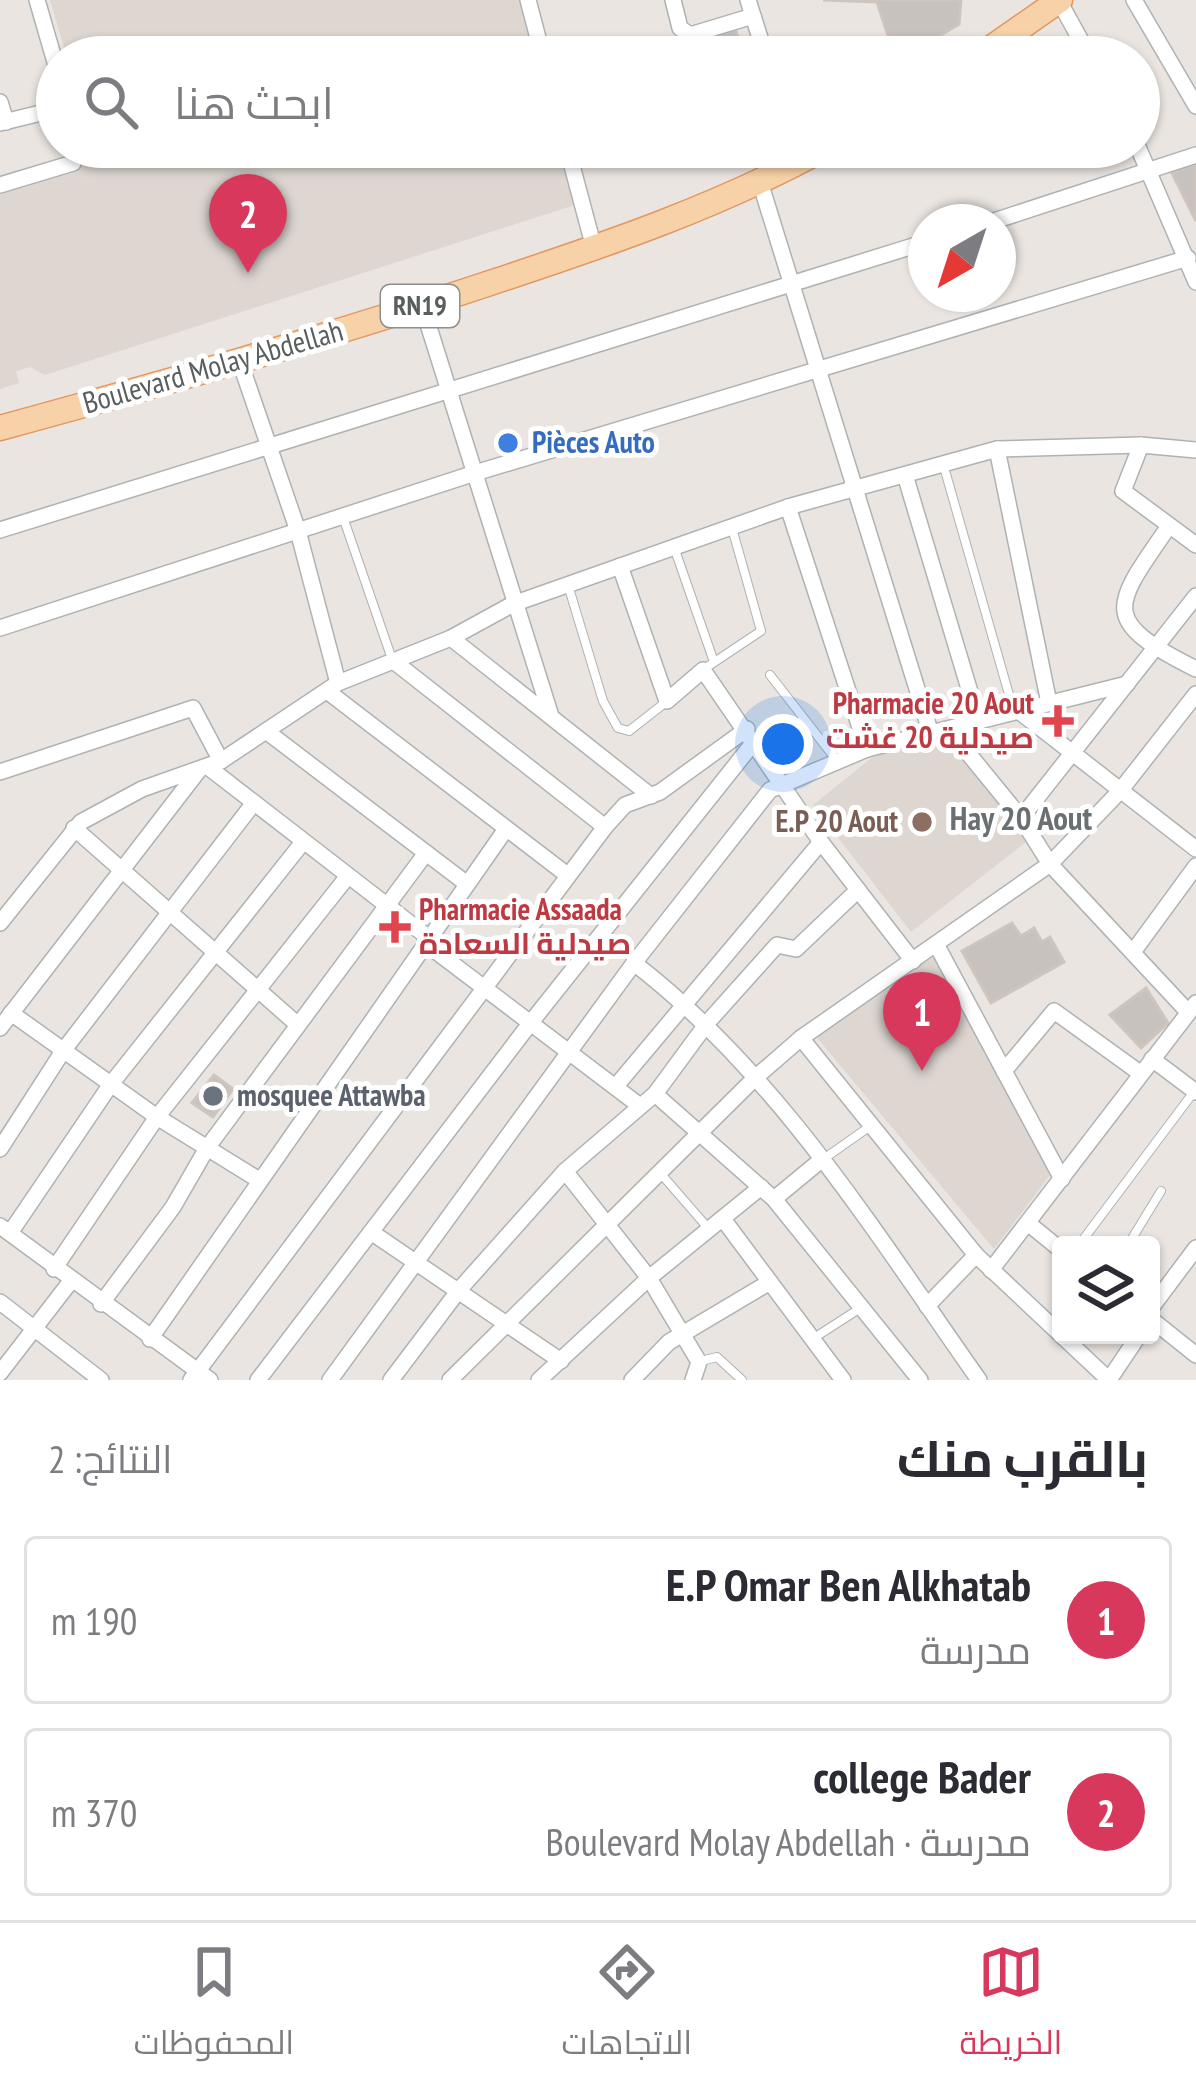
<!DOCTYPE html>
<html lang="ar">
<meta charset="utf-8">
<style>
:root{--surface:#fff;--page:#f7f7f7;--text:#2b2b33;--muted:#7c7c81;--line:#e1e1e2;--accent:#d8385c}
body{margin:0;font-family:"PT Sans Narrow",Cairo,sans-serif;background:var(--page);color:var(--text);direction:rtl}
.controls{position:absolute;right:36px;bottom:36px;display:grid;overflow:hidden;border-radius:12px;box-shadow:0 3px 9px #0004}
.controls button{width:108px;height:108px;display:grid;place-items:center;padding:0;border:0;border-bottom:3px solid var(--line);background:var(--surface);color:var(--text);font:60px sans-serif}
.compass{position:absolute;left:908px;top:204px;width:108px;height:108px;border-radius:50%;background:var(--surface);box-shadow:0 3px 9px #0004;rotate:219deg}
.you{position:absolute;left:783px;top:744px;width:42px;height:42px;margin:-30px;border:9px solid #fff;border-radius:50%;background:#1a73e8;box-shadow:0 0 0 18px #1a73e833}
.badge{display:grid;place-items:center;width:78px;height:78px;border-radius:50%;background:var(--accent);color:#fff;font-size:39px;font-weight:700}
.pin{position:absolute;translate:-50% -99px;filter:drop-shadow(0 3px 6px #0008)}
.pin::after{content:'';position:absolute;top:63px;width:42px;height:36px;background:inherit;clip-path:polygon(0 0,100% 0,50% 100%)}
.list{margin:0;padding:0;list-style:none}
h2{display:flex;justify-content:space-between;align-items:center;height:156px;margin:0;padding:0 48px;font-size:51px}
h2 small{font-size:39px;font-weight:400;color:var(--muted)}
.list li{display:grid;grid-template-columns:78px 1fr auto;gap:36px;align-items:center;box-sizing:border-box;height:168px;margin:0 24px 24px;padding:0 24px;border:3px solid var(--line);border-radius:12px}
.list b{display:block;font-size:45px;white-space:nowrap}
.list p{margin:0;font-size:39px;white-space:nowrap;color:var(--muted)}
.list em{font-size:39px;font-style:normal;color:var(--muted)}
.icon{flex:none;width:66px;height:66px;fill:none;stroke:currentColor;stroke-width:2;stroke-linecap:round;stroke-linejoin:round}
.map{position:relative;flex:none;width:1196px;height:1380px;overflow:hidden;direction:ltr}
.search{position:absolute;background:var(--surface);box-shadow:0 3px 9px #0004;left:36px;right:36px;top:36px;height:132px;display:flex;align-items:center;gap:30px;box-sizing:border-box;padding:0 42px;border-radius:66px;color:var(--muted);font-size:45px}
.sheet{height:540px;background:var(--surface)}
nav{display:flex;justify-content:space-around;align-items:center;box-sizing:border-box;height:168px;border-top:3px solid var(--line);background:var(--surface);font-size:33px;color:var(--muted)}
nav a{display:grid;justify-items:center;gap:6px}
nav .on{color:var(--accent)}
.map>svg:first-child{display:block}
</style>
<div class="map">
<svg width="1196" height="1380" viewBox="0 0 1196 1380">
<rect width="100%" height="100%" fill="#eae5e0"/>
<g fill="#ddd6d1">
<path d="M50,0H526L541,57H67Z"/>
<path d="M94,147H563L578,204L45,375L30,367L16,371L19,383L0,389V190L97,160Z"/>
<path d="M955,742L1031,838L911,932L813,805L884,748Z"/>
<path d="M938,955L1056,1167L994,1249L813,1033L847,1004Z"/>
</g>
<g fill="#c8c2be" stroke="#cec5bf" stroke-width="3">
<path d="M823,0H961L959,24L904,57H895L877,2Z"/>
<path d="M734,25L744,57H682L711,46L708,39L717,37L715,31Z"/>
<path d="M1196,164V221L1172,173Z"/>
<path d="M1012,923L1021,936L1034,928L1042,942L1050,937L1064,962L991,1003L962,951Z"/>
<path d="M1146,988L1168,1023L1141,1048L1110,1015Z"/>
<path d="M214,1075L233,1089L213,1117L192,1103Z"/>
</g>
<g fill="none" stroke-linecap="round" stroke-linejoin="round">
<g stroke="#aeb2b4" stroke-width="10">
<g id="lane">
<path d="M944,467L1014,712"/>
<path d="M343,517L393,662"/>
<path d="M675,550L714,662"/>
<path d="M568,585L603,701L618,728L629,731L666,702"/>
<path d="M704,669L761,631L732,528"/>
<path d="M770,675L838,762"/>
<path d="M822,1160L869,1127"/>
<path d="M662,1175L708,1228"/>
<path d="M1079,1245L1193,1093"/>
<path d="M1128,1245L1161,1191"/>
<path d="M814,1338L862,1307"/>
<path d="M701,1361L717,1357L742,1380"/>
</g>
</g>
<g stroke="#aeb2b4" stroke-width="18">
<g id="street">
<path d="M37,0L57,69"/>
<path d="M528,0L543,57"/>
<path d="M673,0L680,28L690,35L753,16"/>
<path d="M748,0L766,57"/>
<path d="M1134,0L1196,106"/>
<path d="M1059,1L1090,57"/>
<path d="M0,102L6,122"/>
<path d="M0,123L57,109"/>
<path d="M567,147L594,248"/>
<path d="M1138,147L1196,282"/>
<path d="M760,182L931,734"/>
<path d="M0,185L73,163L77,147"/>
<path d="M991,222L1196,155"/>
<path d="M422,305L550,713"/>
<path d="M240,362L298,531L338,683"/>
<path d="M1141,445L1123,491L1196,545"/>
<path d="M997,449L1049,703"/>
<path d="M905,475L979,722"/>
<path d="M788,507L867,749"/>
<path d="M1169,526C1113,607 1098,620 1196,669"/>
<path d="M0,530L926,242"/>
<path d="M620,566L667,701L703,670L821,842L913,961"/>
<path d="M0,628L475,473L1188,258"/>
<path d="M451,638L651,796"/>
<path d="M396,663L605,827"/>
<path d="M327,691L566,874"/>
<path d="M1020,712L1196,849"/>
<path d="M266,731L467,884"/>
<path d="M208,767L429,938"/>
<path d="M0,772L193,708L221,761"/>
<path d="M1021,818L1196,596"/>
<path d="M74,828L298,1025"/>
<path d="M0,923L81,822L142,789L221,761L338,683L451,638L513,604L788,507L997,449L1141,445L1196,450"/>
<path d="M425,943L640,1106"/>
<path d="M936,944L1062,1179"/>
<path d="M1133,952L1196,866"/>
<path d="M634,963C777,1073 876,1234 979,1380"/>
<path d="M1188,1012L1050,864L1120,791L1196,694"/>
<path d="M11,1013L157,1117L259,1180"/>
<path d="M0,1028L199,770"/>
<path d="M801,1038L976,1255L1109,1380"/>
<path d="M1152,1059L1196,1092"/>
<path d="M1004,1071L1054,1011L1140,1073"/>
<path d="M616,1086L821,842"/>
<path d="M655,1094L774,1199L920,1380"/>
<path d="M0,1149L63,1051L253,804"/>
<path d="M565,1171L649,1278L699,1362L693,1380"/>
<path d="M774,1199L820,1161"/>
<path d="M723,1219L843,1380"/>
<path d="M1029,1224L1061,1250"/>
<path d="M0,1226L210,1380"/>
<path d="M371,1232L561,1361"/>
<path d="M10,1233L111,1084L303,842"/>
<path d="M54,1269L157,1117L348,876"/>
<path d="M991,1270L1196,1003"/>
<path d="M0,1302L101,1380"/>
<path d="M101,1304L173,1207L207,1148L426,853"/>
<path d="M927,1306L976,1255"/>
<path d="M1151,1308L1196,1248"/>
<path d="M1151,1319L1196,1355"/>
<path d="M150,1339L506,829"/>
<path d="M0,1373L71,1281"/>
<path d="M191,1380L605,827L625,805L660,792L747,729"/>
<path d="M258,1380L532,1021L754,742"/>
<path d="M330,1380L634,963L770,790L867,749L1127,684"/>
<path d="M391,1380L459,1290L565,1171L655,1094L708,1022L777,945L796,949L858,890"/>
<path d="M450,1380L756,1077L801,1038L1050,864L1021,818L950,731"/>
<path d="M539,1380L649,1278L761,1187"/>
<path d="M632,1380L669,1342L770,1282"/>
<path d="M1109,1380L1139,1335"/>
</g>
</g>
<g stroke="#e39660" stroke-width="27">
<g id="primary">
<path d="M978,57L1060,0"/>
<path d="M0,428C164,383 328,337 490,283C605,245 720,206 827,147"/>
</g>
</g>
<use href="#lane" stroke="#fff" stroke-width="8"/>
<use href="#street" stroke="#fff" stroke-width="15"/>
<use href="#primary" stroke="#f7d2a8" stroke-width="24"/>
</g>
<circle fill="#3f7fe0" stroke="#fff" stroke-width="4.5" cx="508" cy="443" r="12"/>
<g fill="#e0444e" stroke="#fff" stroke-width="4.5">
<path d="M1052 703h12v12h12v12h-12v12h-12v-12h-12v-12h12z"/>
<path d="M389 909h12v12h12v12h-12v12h-12v-12h-12v-12h12z"/>
</g>
<circle fill="#8d6e63" stroke="#fff" stroke-width="4.5" cx="922" cy="822" r="12"/>
<circle fill="#6b7280" stroke="#fff" stroke-width="4.5" cx="213" cy="1096" r="12"/>
<g text-anchor="middle" stroke-width="10" stroke-linejoin="round" paint-order="stroke">
<rect fill="#fff" stroke="#8b8e8f" stroke-width="3" x="381" y="285" width="78" height="42" rx="9"/>
<g font-size="27" font-weight="bold" fill="#595e5f">
<text x="420" y="315">RN19</text>
</g>
<g font-size="30" fill="#595e5f" stroke="#fff">
<text transform="translate(213 367) rotate(-16)" y="10">Boulevard Molay Abdellah</text>
</g>
<g font-size="30" font-weight="bold" fill="#366cbe" stroke="#fff" text-anchor="start">
<text x="532" y="453">Pièces Auto</text>
</g>
<g font-size="30" font-weight="bold" fill="#be3a42" stroke="#fff" text-anchor="end">
<text x="1034" y="714">Pharmacie 20 Aout<tspan x="1034" dy="34">صيدلية 20 غشت</tspan></text>
<text x="419" y="920" text-anchor="start">Pharmacie Assaada<tspan x="419" dy="34">صيدلية السعادة</tspan></text>
</g>
<g font-size="30" font-weight="bold" fill="#785e54" stroke="#fff" text-anchor="end">
<text x="898" y="832">E.P 20 Aout</text>
</g>
<g font-size="30" font-weight="bold" fill="#5b616d" stroke="#fff" text-anchor="start">
<text x="237" y="1106">mosquee Attawba</text>
</g>
<g font-size="33" font-weight="bold" fill="#6a7071" stroke="#fff">
<text x="1021" y="830">Hay 20 Aout</text>
</g>
</g>
</svg>
<div class="controls">
<button><svg class="icon" aria-label="layers" viewBox="0 0 24 24"><path d="M12 4l9 5-9 5-9-5zM3 14l9 5 9-5"/></svg></button>
</div>
<svg class="compass" viewBox="-18 -18 36 36"><path d="M0-13l5 13h-10z" fill="#e53935"/><path d="M0 13l5-13h-10z" fill="#7c7c81"/></svg>
<div class="you"></div>
<div class="pin badge" style="left:922px;top:1071px">1</div>
<div class="pin badge" style="left:248px;top:273px">2</div>
<div class="search"><svg class="icon" aria-label="search" viewBox="0 0 24 24"><circle cx="10" cy="10" r="6"/><path d="M15 15l6 6"/></svg>ابحث هنا</div>
</div>
<section class="sheet">
<h2>بالقرب منك<small>النتائج: 2</small></h2>
<ul class="list">
<li><span class="badge">1</span><div><b>E.P Omar Ben Alkhatab</b><p>مدرسة</p></div><em>190 m</em></li>
<li><span class="badge">2</span><div><b>college Bader</b><p>مدرسة · Boulevard Molay Abdellah</p></div><em>370 m</em></li>
</ul>
</section>
<nav>
<a class="on"><svg class="icon" aria-label="map" viewBox="0 0 24 24"><path d="M3 6l6-2 6 2 6-2v14l-6 2-6-2-6 2zM9 4v14M15 6v14"/></svg>الخريطة</a>
<a><svg class="icon" aria-label="directions" viewBox="0 0 24 24"><path d="M12 3l9 9-9 9-9-9zM9 14v-3h6M13 9l2 2-2 2"/></svg>الاتجاهات</a>
<a><svg class="icon" aria-label="saved" viewBox="0 0 24 24"><path d="M7 4h10v16l-5-4-5 4z"/></svg>المحفوظات</a>
</nav>
